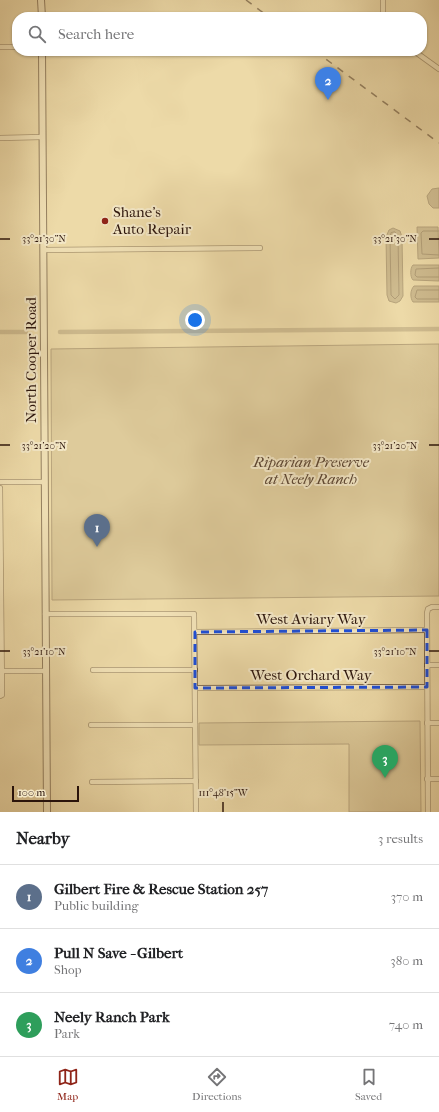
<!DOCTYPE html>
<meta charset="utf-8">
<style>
:root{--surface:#fff;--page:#f2f2f2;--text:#202124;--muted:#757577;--line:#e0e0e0;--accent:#8f2418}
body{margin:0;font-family:"IM FELL French Canon",serif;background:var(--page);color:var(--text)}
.scale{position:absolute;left:12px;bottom:10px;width:67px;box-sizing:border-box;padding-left:4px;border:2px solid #2b140b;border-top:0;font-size:11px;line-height:14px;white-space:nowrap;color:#2b140b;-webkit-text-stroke:3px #f3e7c6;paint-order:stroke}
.you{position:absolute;left:195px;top:320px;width:14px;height:14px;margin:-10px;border:3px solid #fff;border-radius:50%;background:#1a73e8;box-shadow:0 0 0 6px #1a73e833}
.badge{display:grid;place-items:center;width:26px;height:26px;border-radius:50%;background:var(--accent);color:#fff;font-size:13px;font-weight:700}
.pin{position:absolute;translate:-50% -33px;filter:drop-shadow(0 1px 2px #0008)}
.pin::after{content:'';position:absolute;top:21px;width:14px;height:12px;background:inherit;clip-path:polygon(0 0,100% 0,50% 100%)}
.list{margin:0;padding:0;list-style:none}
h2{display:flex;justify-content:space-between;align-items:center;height:52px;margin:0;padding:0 16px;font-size:17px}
h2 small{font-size:13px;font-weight:400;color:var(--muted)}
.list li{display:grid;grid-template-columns:26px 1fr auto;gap:12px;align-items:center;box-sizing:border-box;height:64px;padding:0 16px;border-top:1px solid var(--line)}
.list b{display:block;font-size:15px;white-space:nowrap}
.list p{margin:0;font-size:13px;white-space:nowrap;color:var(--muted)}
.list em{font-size:13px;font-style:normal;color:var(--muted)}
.icon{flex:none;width:22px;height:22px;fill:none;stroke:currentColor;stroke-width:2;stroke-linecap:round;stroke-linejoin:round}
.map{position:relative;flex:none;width:439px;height:812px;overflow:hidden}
.search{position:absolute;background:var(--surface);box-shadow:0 1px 3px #0004;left:12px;right:12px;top:12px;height:44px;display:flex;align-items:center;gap:10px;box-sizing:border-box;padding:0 14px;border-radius:16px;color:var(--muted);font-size:15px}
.sheet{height:244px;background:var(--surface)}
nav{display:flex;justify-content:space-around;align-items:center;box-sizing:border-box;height:56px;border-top:1px solid var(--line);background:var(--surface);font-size:11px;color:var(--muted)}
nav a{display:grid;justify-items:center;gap:2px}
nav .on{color:var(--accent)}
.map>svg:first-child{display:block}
</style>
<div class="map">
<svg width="439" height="812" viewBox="0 0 439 812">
<rect width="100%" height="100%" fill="#eddaa8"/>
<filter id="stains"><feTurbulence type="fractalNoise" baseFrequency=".005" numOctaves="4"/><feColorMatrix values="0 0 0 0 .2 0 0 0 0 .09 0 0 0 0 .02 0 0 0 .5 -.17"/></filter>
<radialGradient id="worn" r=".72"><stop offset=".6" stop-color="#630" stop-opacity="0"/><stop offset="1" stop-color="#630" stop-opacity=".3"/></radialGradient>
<g fill="#ccb88d" stroke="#7c664c">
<path d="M439,344V596L52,600L51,349Z"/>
<path d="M420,721L421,812H349V744L199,745V723Z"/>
</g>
<g fill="#ab9773" stroke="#786349">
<path d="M439,188V208H433L429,204L427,196L432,189Z"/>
<path d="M417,227H438L439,258L418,259Z"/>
<path d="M393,228L400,231L402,237L403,296L400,301L396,303L389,301L387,295L386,237L389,230Z"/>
<path d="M413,265H439V281L413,280C410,277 410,268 413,265Z"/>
<path d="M414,286H439V302H413C410,298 410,290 414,286Z"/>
</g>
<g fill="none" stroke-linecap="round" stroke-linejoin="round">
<g stroke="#6b563f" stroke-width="1">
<path d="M439,231H423L421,233L422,254L439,255"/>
<path d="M395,232L398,236L399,295L395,299L391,295L390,237L391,233Z"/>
<path d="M439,268L416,269L415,275L417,277H439"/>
<path d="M439,290H417L415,297L417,299H439"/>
</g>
<g stroke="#ab9773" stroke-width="4.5">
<path d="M0,332H26"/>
<path d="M60,332L439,329"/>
</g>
<g stroke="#5c4632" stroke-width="6">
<g id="street">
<path d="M383,17V0"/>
<path d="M0,47H17"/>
<path d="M414,51L439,69"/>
<path d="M0,138L42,137"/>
<path d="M44,250L260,248"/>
<path d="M0,482H45"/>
<path d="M0,488L2,695L0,696"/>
<path d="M45,614H194L196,812"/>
<path d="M195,632L427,630"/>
<path d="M427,665H439"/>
<path d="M93,670H195"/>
<path d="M2,671H46"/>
<path d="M195,688L427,687"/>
<path d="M427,723H439"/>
<path d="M91,725H195"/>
<path d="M427,779H439"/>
<path d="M92,782L196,781"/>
<path d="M428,812L427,613L428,609L432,607H439"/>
</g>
</g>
<g stroke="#2b140b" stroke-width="8">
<g id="secondary">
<path d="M41,0L42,17"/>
<path d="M42,51L47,812"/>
</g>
</g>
<use href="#street" stroke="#f3e7c6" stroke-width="4.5"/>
<use href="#secondary" stroke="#f3e7c6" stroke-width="6"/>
<g stroke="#2b140b" stroke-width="1.5" stroke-dasharray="7 7" stroke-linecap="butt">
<path d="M246,0L269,17"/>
<path d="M315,51L439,143"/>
</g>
</g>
<path d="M0 0H439V812H0ZM427,630V687L195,688V632Z" fill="#eddaa8" fill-opacity=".55" fill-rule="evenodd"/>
<path fill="none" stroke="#1d4ed8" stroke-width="3" stroke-dasharray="8 5" stroke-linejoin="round" d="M427,630V687L195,688V632Z"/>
<path fill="none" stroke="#2b140b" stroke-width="1.5" d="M0,239H10M429,239H439M0,445H10M429,445H439M0,651H10M429,651H439M223,802V812"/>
<circle fill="#8f2418" stroke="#f3e7c6" stroke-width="1.5" cx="105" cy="221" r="4"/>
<g text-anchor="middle" stroke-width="4" stroke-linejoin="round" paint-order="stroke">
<g font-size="15" fill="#2b140b" stroke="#f3e7c6" text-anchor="start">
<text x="113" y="217">Shane's<tspan x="113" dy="17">Auto Repair</tspan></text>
</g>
<g font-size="15" fill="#2b140b" stroke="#f3e7c6">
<text transform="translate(31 360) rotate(-90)" y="5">North Cooper Road</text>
<text x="311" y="624">West Aviary Way</text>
<text x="311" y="680">West Orchard Way</text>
</g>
<g font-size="15" font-style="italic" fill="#5b4532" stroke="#f3e7c6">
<text x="311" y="467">Riparian Preserve<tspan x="311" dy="17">at Neely Ranch</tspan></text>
</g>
</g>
<g font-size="10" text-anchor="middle" fill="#2b140b" stroke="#f3e7c6" stroke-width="4" stroke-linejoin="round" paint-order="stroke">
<text x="44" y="242">33°21'30"N</text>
<text x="395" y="242">33°21'30"N</text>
<text x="44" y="449">33°21'20"N</text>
<text x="395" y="449">33°21'20"N</text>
<text x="44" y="655">33°21'10"N</text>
<text x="395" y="655">33°21'10"N</text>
<text x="223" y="796">111°48'15"W</text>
</g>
<rect width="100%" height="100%" filter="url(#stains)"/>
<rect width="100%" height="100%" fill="url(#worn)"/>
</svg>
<div class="scale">100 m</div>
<div class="you"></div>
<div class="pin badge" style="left:97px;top:547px;background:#5c6f8a">1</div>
<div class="pin badge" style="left:328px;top:100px;background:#3f7fe0">2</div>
<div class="pin badge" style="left:385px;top:778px;background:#2e9e5b">3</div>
<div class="search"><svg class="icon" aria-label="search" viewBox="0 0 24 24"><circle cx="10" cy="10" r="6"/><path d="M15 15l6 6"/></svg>Search here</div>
</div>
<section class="sheet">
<h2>Nearby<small>3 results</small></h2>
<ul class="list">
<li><span class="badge" style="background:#5c6f8a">1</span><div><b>Gilbert Fire &amp; Rescue Station 257</b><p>Public building</p></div><em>370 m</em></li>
<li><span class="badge" style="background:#3f7fe0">2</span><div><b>Pull N Save - Gilbert</b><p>Shop</p></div><em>380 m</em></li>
<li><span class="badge" style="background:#2e9e5b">3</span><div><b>Neely Ranch Park</b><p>Park</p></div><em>740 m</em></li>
</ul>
</section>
<nav>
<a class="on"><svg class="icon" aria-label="map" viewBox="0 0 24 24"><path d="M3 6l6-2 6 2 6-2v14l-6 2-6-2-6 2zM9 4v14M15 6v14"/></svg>Map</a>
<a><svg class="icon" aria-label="directions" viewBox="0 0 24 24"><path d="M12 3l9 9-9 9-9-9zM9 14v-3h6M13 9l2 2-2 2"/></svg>Directions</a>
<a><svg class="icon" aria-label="saved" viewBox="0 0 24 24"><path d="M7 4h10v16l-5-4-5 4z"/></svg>Saved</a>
</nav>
